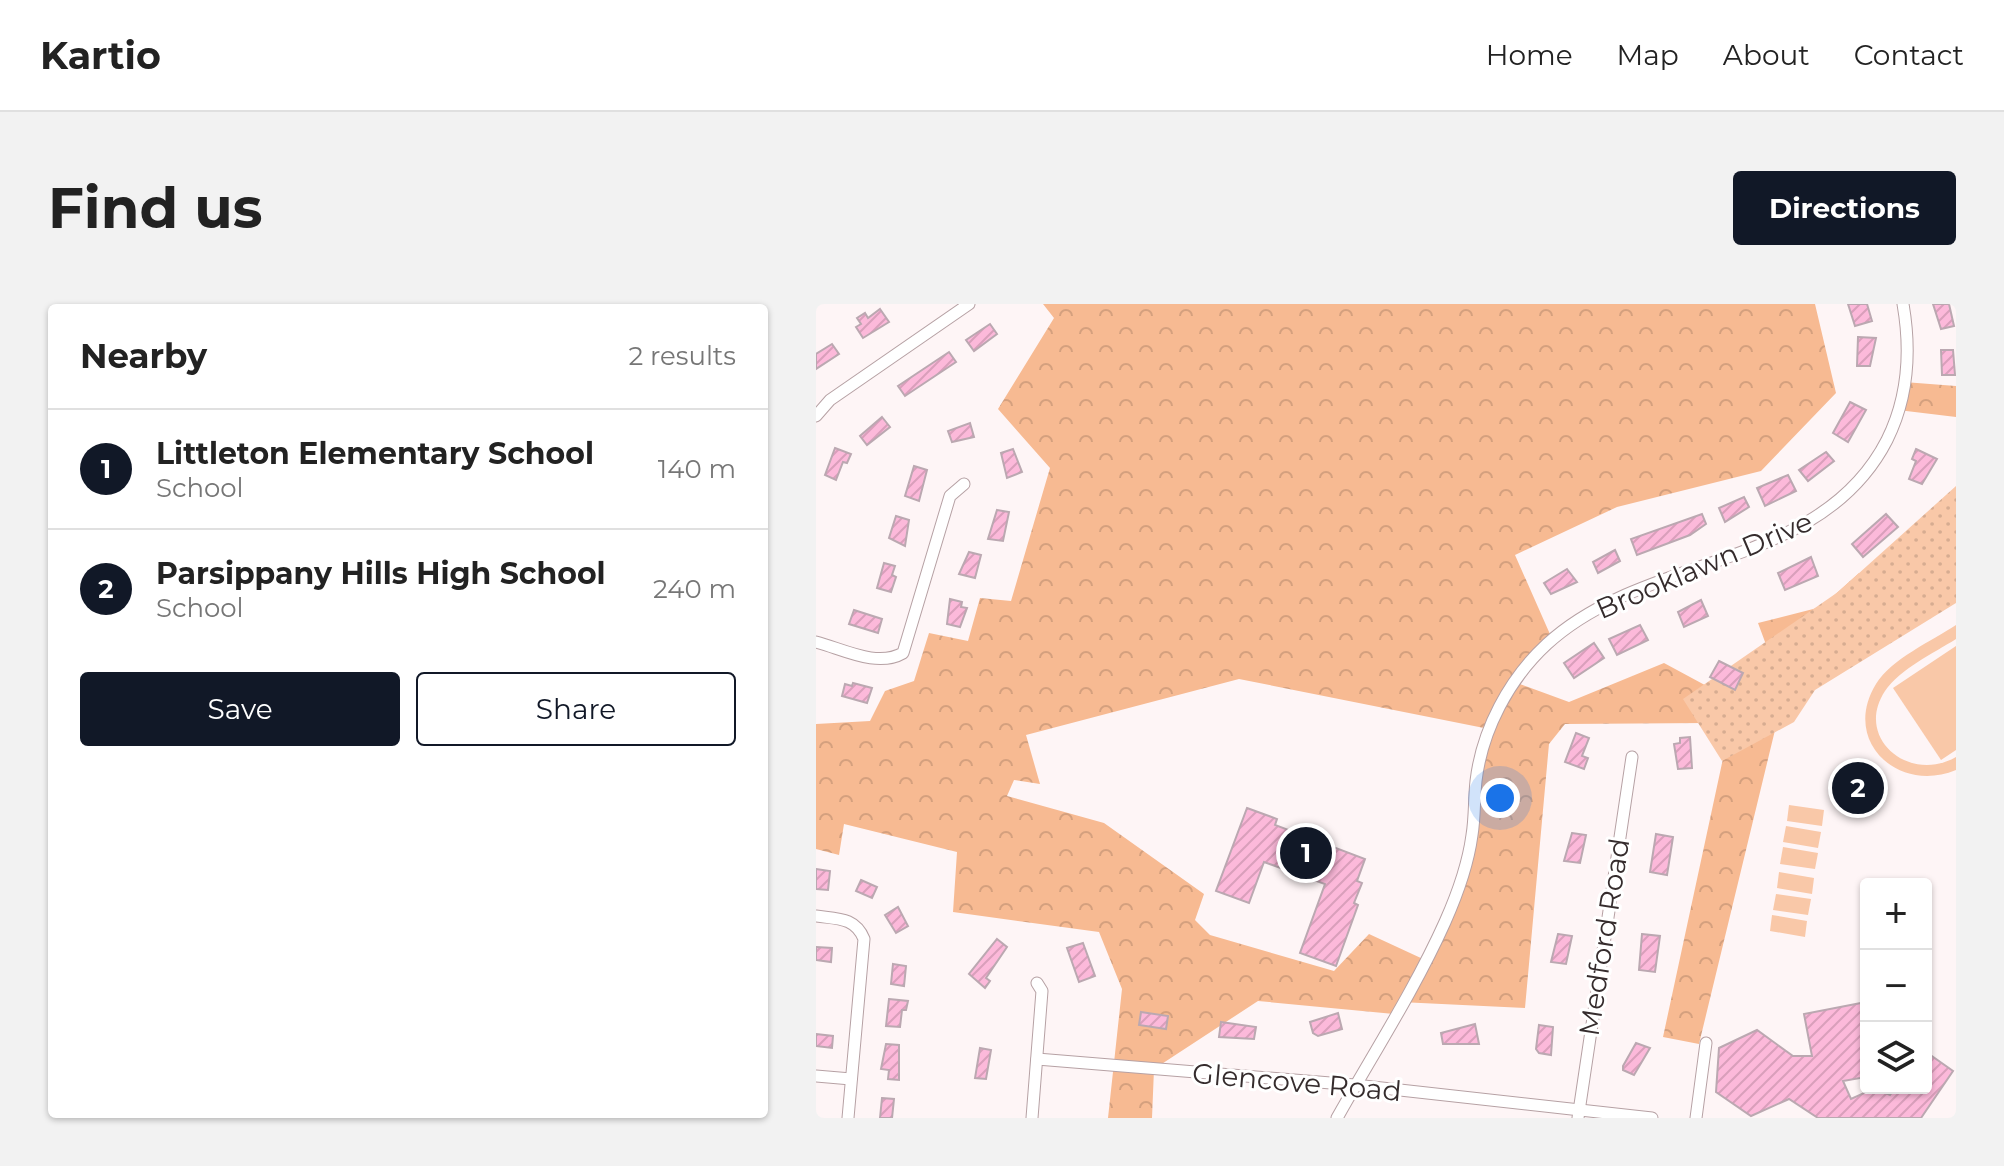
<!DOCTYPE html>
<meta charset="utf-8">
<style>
:root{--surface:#fff;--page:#f2f2f2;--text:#222;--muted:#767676;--line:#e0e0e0;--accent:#111827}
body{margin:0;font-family:Montserrat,sans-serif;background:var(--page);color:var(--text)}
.controls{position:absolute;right:24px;bottom:24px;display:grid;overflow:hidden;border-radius:8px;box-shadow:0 2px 6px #0004}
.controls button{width:72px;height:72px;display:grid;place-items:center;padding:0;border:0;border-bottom:2px solid var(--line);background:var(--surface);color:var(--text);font:40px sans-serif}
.you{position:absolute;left:684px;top:494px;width:28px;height:28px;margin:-20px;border:6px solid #fff;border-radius:50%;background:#1a73e8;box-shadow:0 0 0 12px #1a73e833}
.badge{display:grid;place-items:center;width:52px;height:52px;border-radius:50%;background:var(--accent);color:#fff;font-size:26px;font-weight:700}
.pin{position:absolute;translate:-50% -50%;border:4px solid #fff;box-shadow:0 2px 8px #0006}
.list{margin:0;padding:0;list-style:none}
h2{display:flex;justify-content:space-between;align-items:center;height:104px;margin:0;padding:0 32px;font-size:34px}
h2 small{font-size:26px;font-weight:400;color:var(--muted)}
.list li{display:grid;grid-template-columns:52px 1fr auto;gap:24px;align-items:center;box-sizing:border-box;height:120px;padding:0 32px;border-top:2px solid var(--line)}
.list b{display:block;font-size:30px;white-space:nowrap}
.list p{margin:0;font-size:26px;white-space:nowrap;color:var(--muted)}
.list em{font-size:26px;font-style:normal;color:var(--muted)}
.actions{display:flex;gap:16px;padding:24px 32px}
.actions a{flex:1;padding:18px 0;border:2px solid var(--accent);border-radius:8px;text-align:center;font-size:28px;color:var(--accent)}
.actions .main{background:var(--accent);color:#fff}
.icon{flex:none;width:44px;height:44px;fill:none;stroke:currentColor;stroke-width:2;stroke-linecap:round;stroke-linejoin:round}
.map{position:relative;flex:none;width:1140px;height:814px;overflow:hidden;border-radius:8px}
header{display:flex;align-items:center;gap:48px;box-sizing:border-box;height:112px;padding:0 40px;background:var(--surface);border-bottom:2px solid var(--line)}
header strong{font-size:38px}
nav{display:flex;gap:44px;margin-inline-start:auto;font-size:28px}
.intro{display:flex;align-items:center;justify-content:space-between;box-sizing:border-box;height:192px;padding:0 48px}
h1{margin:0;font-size:56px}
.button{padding:20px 36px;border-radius:8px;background:var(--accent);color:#fff;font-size:28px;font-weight:700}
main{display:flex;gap:48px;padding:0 48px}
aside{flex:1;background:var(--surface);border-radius:8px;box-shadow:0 2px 6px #0004}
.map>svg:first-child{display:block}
</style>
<header>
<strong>Kartio</strong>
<nav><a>Home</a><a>Map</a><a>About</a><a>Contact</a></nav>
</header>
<div class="intro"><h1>Find us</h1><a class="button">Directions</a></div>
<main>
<aside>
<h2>Nearby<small>2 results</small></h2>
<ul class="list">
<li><span class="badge">1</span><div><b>Littleton Elementary School</b><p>School</p></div><em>140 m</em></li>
<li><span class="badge">2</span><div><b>Parsippany Hills High School</b><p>School</p></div><em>240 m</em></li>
</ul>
<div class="actions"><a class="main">Save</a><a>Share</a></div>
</aside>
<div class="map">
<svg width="1140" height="814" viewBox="0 0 1140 814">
<defs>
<pattern id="forest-crowns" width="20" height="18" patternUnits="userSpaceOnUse" patternTransform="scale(2)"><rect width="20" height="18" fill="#f7ba92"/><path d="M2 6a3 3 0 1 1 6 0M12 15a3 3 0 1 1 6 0" fill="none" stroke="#d4a07e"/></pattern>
<pattern id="park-dots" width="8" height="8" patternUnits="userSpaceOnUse" patternTransform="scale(2)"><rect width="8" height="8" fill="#f9c8a8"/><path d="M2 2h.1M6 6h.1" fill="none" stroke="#d6ac91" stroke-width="1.8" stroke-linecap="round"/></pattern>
<pattern id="building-hatch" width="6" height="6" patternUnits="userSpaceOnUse" patternTransform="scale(2)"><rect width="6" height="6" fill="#fcb9da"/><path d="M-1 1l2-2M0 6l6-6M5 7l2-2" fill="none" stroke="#d99fbb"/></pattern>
</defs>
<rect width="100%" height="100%" fill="#fef5f6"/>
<g fill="url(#forest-crowns)" fill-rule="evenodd">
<path d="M227,0H999L1020,89L945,167L801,203L699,251L737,337L701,379L753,398L848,359L937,407L962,373L942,319L1005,303L1043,269L1064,293L968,389L883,740L847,733L911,436L891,419L749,420L733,440L709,704L584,698L578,710L442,697L338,765L336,814H292L306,685L283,628L137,608L141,548L28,520L23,551L0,545V420L54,417L69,387L98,377L113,329L152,337L164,294L195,297L234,164L182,105L238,14ZM423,375L673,425L645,578L607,655L553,630L518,667L394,631L379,616L388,590L288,519L191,492L198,476L224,480L210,431Z"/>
<path d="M1088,78L1140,82V113L1082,106Z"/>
</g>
<path fill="url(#park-dots)" d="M1140,182V299L999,386L978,418L906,457L867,395L1022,288Z"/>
<g fill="#f9c8a8">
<path d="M1140,321V335C1118,349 1084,365 1069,387C1038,434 1093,480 1140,453V466C1082,490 1025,437 1060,380C1075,355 1116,337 1140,321Z"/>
<path d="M1140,342V446L1125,456L1077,384Z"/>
<path d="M973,501L1008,506L1006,522L971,517Z"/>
<path d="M970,522L1005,528L1002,544L967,538Z"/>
<path d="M967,543L1002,549L999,565L964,560Z"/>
<path d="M963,568L998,574L996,590L961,584Z"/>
<path d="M960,590L995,595L992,611L957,606Z"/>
<path d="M956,611L991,617L989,633L954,627Z"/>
</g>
<g fill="url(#building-hatch)" stroke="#bba8b1" stroke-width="2">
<path d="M1032,0H1051L1056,17L1039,22Z"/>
<path d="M1117,0H1133L1138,22L1125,25Z"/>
<path d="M64,5L73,18L47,34L40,23L45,20L41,14L49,9L52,14Z"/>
<path d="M174,20L181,30L158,47L150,36Z"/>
<path d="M1042,33L1060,34L1054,62H1041Z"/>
<path d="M16,40L23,50L0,65V50Z"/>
<path d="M1125,46H1137L1139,71H1126Z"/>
<path d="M133,48L140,58L89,92L82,82Z"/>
<path d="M1034,98L1050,106L1032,138L1017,129Z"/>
<path d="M66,113L74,123L51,141L44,132Z"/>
<path d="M154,119L158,133L136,138L132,127Z"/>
<path d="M19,144L35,150L31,159L27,158L20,176L9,171Z"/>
<path d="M197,145L206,168L191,174L185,149Z"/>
<path d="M1100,145L1121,155L1106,180L1093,175L1100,157L1096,155Z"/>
<path d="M1010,148L1018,157L992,177L983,166Z"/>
<path d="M98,162L111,166L103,197L89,192Z"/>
<path d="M972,171L980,187L949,202L941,184Z"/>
<path d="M928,193L933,203L909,218L903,204Z"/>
<path d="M181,206L193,208L187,237L172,235Z"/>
<path d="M886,210L890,220L874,231L821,251L815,235Z"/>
<path d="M1070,210L1082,223L1047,253L1036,240Z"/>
<path d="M80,212L93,216L89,242L73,234Z"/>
<path d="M799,246L804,257L782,269L777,258Z"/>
<path d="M153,248L165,251L159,274L143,270Z"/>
<path d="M995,253L1002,272L969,286L962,269Z"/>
<path d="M68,259L79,262L76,271L80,273L75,288L61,284Z"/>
<path d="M751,265L761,278L735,290L728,279Z"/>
<path d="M134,295L146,298L145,303L151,304L144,323L131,320Z"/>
<path d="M885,296L892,312L868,323L862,308Z"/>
<path d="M38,306L66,315L62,329L33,320Z"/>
<path d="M824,321L832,336L801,351L793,335Z"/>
<path d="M778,339L788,354L758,374L748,359Z"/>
<path d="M903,357L927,369L919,386L894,373Z"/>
<path d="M37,379L56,384L51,399L26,392L29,380L36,382Z"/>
<path d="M760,429L773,434L766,452L772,454L768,465L749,458Z"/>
<path d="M874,433L876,464L862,465L858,440L864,439V434Z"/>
<path d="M431,504L461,515L459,521L549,555L541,577L546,579L538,599L542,601L520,662L484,649L509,580L448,558L433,599L400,587Z"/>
<path d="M756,529L770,531L764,559L748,557Z"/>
<path d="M840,530L857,533L851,571L834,568Z"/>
<path d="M0,565L14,567L12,586L0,585Z"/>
<path d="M45,576L61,583L56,594L40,587Z"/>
<path d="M82,603L92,622L80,629L69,611Z"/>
<path d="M742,630L756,632L750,660L735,658Z"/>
<path d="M826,630L844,632L839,668L823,666Z"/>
<path d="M181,635L191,643L170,674L174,677L169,684L153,670Z"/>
<path d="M267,639L279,672L263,678L251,644Z"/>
<path d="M0,643L16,644L15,658L0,656Z"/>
<path d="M77,660L90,662L88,682L75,680Z"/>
<path d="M73,695L92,697L90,706H86L84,723L70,722Z"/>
<path d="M1050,698V773L1027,777L1035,795L1059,784L1074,791L1079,784H1110V748L1137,767L1105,814H1002L973,795L935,812L900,788L903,744L941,726L977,752H996L988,710Z"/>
<path d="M325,708L352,712L350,725L323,721Z"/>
<path d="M522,709L526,725L502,732L497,729L494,718Z"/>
<path d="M405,718L440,723L438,735L403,733Z"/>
<path d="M659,720L663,740H627L625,729Z"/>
<path d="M723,721L737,723L735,751L723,749L720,745Z"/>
<path d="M0,730L17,732L16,744L0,742Z"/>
<path d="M820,739L834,744L818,771L807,766V762Z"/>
<path d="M70,740L83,741V776L72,775L73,766L65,765Z"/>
<path d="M164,744L175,746L170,775L159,774Z"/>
<path d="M66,794L78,795L76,814H64Z"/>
</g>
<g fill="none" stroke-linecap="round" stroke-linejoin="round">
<g stroke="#b6a1a4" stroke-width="13">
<g id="street">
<path d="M0,112L14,96L153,0"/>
<path d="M0,338C27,345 61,364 87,349L134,192L148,180"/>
<path d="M0,612C21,615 39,613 48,635L32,814"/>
<path d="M221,755L539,781L836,814"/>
<path d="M0,772L35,775"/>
<path d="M216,814L226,687L221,679"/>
<path d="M521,814C557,750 599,685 629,618C641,591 652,561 656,531C659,513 658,495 660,477C666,426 693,375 731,340C831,248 1004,267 1071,136C1092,94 1095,46 1087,0"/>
<path d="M762,814L816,453"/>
<path d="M880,814L890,739"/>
</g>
</g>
<use href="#street" stroke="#fff" stroke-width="11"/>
</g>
<g text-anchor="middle" stroke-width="6" stroke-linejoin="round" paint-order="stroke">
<g font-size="28" fill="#352c2d" stroke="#fff">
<text transform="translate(888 261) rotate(-23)" y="10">Brooklawn Drive</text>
<text transform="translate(788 633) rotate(-81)" y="10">Medford Road</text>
<text transform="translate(481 778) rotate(5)" y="10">Glencove Road</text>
</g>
</g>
</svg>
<div class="controls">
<button>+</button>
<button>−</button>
<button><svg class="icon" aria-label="layers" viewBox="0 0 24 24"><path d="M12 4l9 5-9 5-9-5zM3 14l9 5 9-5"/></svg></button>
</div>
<div class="you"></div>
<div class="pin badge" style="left:490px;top:549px">1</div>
<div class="pin badge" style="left:1042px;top:484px">2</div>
</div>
</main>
